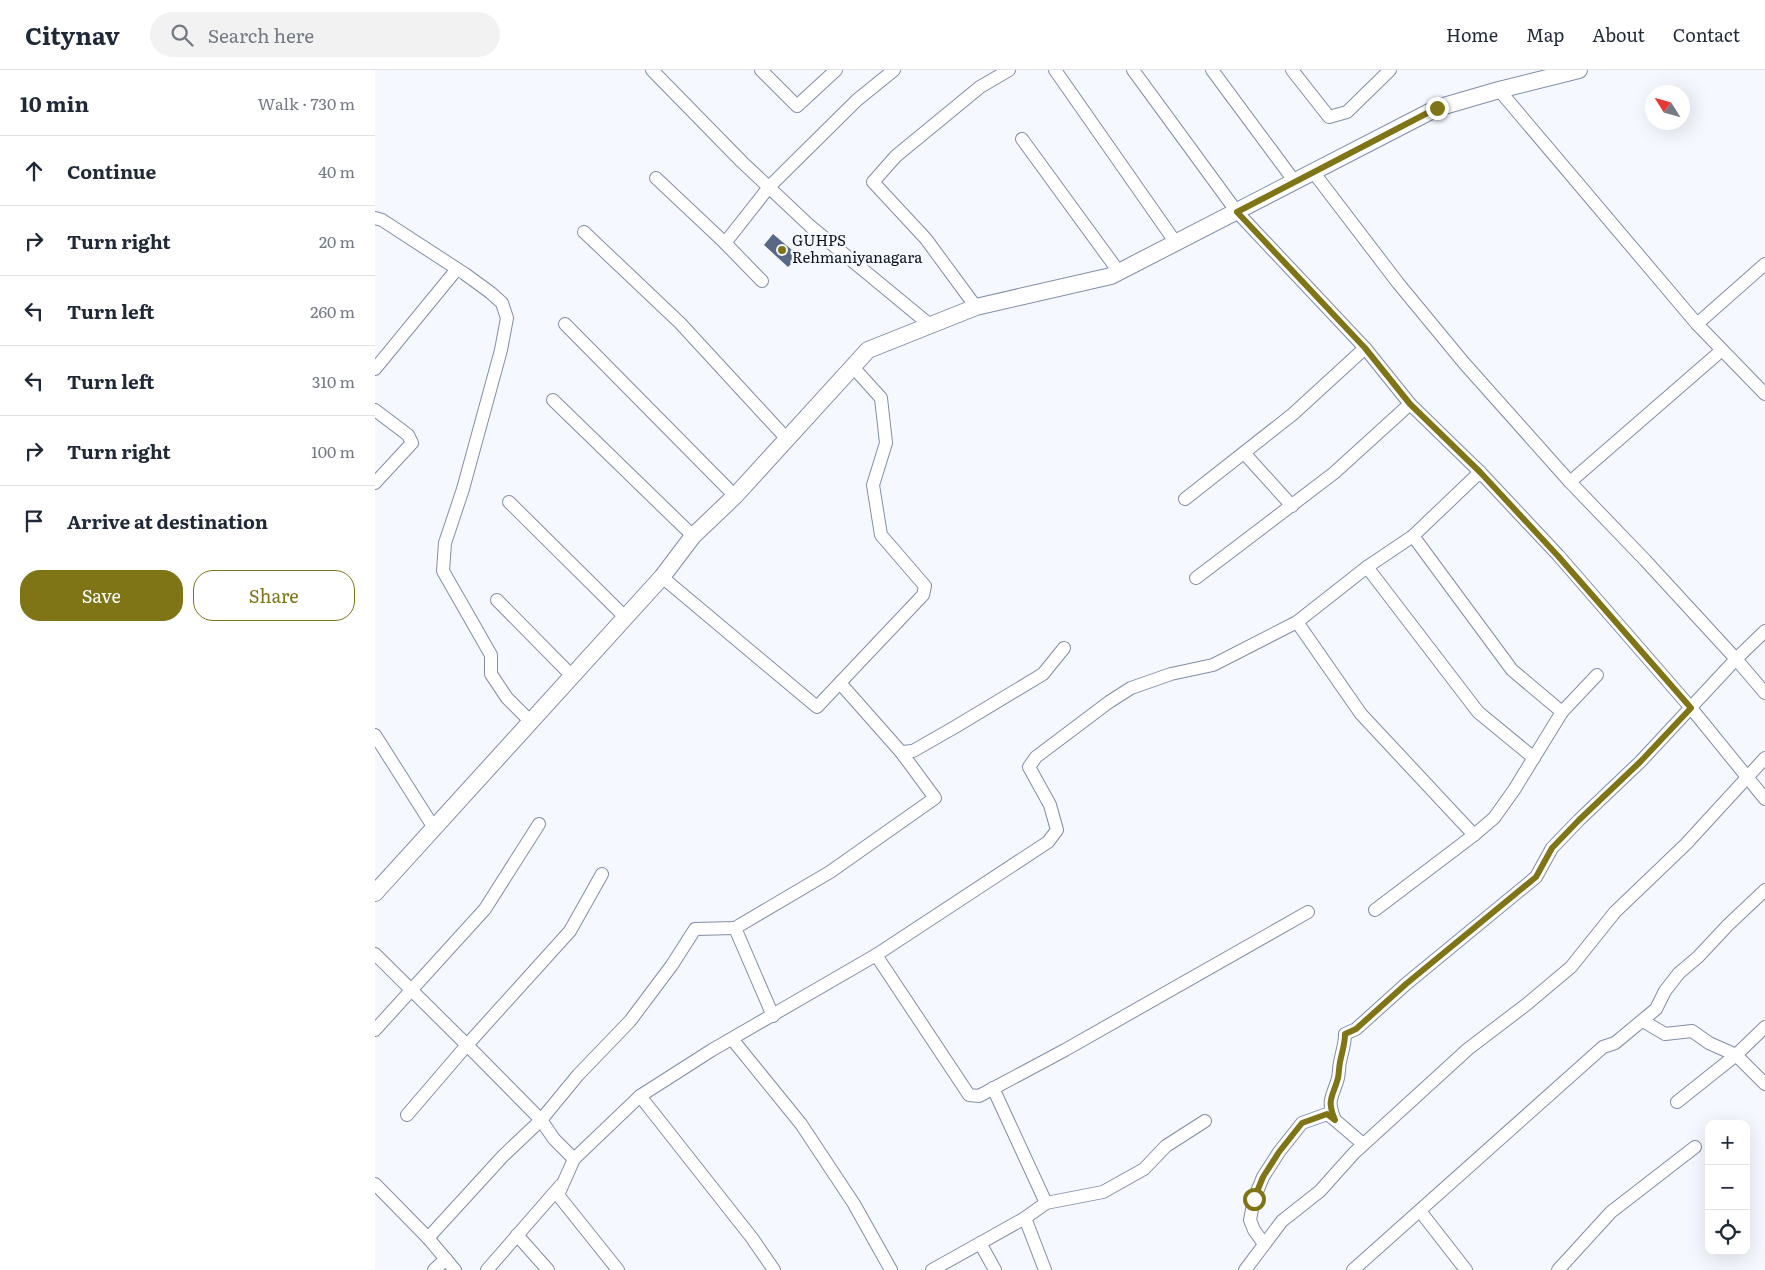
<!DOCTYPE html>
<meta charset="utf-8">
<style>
:root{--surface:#fff;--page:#f2f2f3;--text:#1f2937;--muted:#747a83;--line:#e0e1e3;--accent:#7f7416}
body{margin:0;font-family:Literata,serif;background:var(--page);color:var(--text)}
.controls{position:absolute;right:15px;bottom:15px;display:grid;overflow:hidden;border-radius:10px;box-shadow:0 5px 20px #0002}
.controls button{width:45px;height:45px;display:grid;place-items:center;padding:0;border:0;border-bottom:1px solid var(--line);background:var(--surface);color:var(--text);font:25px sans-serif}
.compass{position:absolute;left:1270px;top:15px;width:45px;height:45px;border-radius:50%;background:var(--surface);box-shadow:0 5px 20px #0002;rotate:307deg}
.stop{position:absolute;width:15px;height:15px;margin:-11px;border:4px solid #7f7416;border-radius:50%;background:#fff}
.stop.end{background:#7f7416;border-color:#fff;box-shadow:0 1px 5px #0008}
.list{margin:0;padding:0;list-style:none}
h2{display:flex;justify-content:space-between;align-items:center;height:65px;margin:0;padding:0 20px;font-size:21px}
h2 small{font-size:16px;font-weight:400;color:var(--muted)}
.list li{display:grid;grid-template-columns:32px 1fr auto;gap:15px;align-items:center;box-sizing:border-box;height:70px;padding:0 20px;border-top:1px solid var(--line)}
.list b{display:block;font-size:19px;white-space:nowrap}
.list em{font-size:16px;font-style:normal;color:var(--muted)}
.actions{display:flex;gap:10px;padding:15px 20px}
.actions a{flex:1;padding:11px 0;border:1px solid var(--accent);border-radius:20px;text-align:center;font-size:18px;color:var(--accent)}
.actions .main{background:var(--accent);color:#fff}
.icon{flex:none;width:28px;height:28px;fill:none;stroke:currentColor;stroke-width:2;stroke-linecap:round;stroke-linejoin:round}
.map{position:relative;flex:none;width:1390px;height:1200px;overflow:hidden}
header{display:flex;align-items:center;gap:30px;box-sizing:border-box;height:70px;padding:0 25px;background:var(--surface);border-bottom:1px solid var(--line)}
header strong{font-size:24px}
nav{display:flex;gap:28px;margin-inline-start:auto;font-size:18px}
.search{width:350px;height:45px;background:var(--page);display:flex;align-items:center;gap:12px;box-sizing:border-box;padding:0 18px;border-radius:28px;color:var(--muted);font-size:19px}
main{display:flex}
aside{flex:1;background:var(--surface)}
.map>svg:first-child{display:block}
</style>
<header>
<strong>Citynav</strong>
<div class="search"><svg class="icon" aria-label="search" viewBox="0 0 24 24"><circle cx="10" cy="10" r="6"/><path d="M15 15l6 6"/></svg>Search here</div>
<nav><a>Home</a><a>Map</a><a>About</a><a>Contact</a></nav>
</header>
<main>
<aside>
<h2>10 min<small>Walk · 730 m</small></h2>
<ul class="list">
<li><svg class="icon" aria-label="ahead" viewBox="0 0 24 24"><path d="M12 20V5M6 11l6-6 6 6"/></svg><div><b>Continue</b></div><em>40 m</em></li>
<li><svg class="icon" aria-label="right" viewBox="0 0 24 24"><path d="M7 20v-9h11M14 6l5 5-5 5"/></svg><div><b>Turn right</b></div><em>20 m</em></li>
<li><svg class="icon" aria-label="left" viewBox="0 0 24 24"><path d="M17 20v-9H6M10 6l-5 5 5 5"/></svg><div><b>Turn left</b></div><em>260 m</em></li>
<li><svg class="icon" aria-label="left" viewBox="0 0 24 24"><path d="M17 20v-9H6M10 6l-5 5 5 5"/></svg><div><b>Turn left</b></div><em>310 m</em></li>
<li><svg class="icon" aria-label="right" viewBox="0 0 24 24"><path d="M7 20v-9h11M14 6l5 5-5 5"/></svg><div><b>Turn right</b></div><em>100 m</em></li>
<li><svg class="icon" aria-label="arrive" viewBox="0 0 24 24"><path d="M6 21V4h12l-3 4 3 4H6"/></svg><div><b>Arrive at destination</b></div></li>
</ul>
<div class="actions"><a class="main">Save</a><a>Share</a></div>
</aside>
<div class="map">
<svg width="1390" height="1200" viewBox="0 0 1390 1200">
<rect width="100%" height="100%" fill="#f5f8fe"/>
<path fill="#596885" d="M398,164L424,186L413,197L389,175Z"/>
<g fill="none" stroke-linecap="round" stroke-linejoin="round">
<g stroke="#808ea8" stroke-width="14">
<g id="minor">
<path d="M277,0L367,92L435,156L555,255"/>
<path d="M386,0L422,36L461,0"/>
<path d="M680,0L801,173"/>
<path d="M758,0L862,142L990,278L1035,334L1105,402"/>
<path d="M837,0L920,112"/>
<path d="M917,0L954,47L972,42L1015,0"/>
<path d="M1124,20L1322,254L1390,324"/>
<path d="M647,69L744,202"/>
<path d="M939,103L1023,213L1089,293L1195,412L1270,490L1361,589L1390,623"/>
<path d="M281,108L350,173L394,117L482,30L519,0"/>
<path d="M0,148L7,150L90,204L116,223L127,233L132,248L126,280L88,419L70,473L68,501L116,585V604L132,628L156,652"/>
<path d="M209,162L305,253L412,369"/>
<path d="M350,173L387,211"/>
<path d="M601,237L551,169L498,112L521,86L605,17L634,0"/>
<path d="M190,254L360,426"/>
<path d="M1322,254L1390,194"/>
<path d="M0,299L82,199"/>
<path d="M178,330L318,466"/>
<path d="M0,340L33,365L37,373L0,413"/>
<path d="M869,383L917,436"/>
<path d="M1195,412L1347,280"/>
<path d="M810,429L918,344L990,278"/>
<path d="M134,432L250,547"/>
<path d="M1038,466L1137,600L1187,642"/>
<path d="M992,497L1103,642L1159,688"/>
<path d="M287,507L442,637L548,525L550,516L506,465L498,415L511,373L506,328L478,297"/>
<path d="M821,508L959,403L1035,334"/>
<path d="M122,530L197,606"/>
<path d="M922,552L986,644L1099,765L1000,840"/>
<path d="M465,613L526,682L538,681L580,657L668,604L689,578"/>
<path d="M0,665L59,758"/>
<path d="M1099,765L1119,748L1139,720L1187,642L1222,605"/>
<path d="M0,884L92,975L166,1050L179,1069L199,1089L183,1125L243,1200"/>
<path d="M501,885L673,772L682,760L675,735L654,697L661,687L734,632L756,618L796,604L838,595L922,552L992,497L1038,466L1105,402L1183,485L1316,638L1390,729"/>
<path d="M398,946L360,858L455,802L560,728L526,682"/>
<path d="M1268,951L1290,964L1317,961L1334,973L1361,985L1390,957"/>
<path d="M0,960L110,839L164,754"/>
<path d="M357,969L426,1054L479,1134L516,1200"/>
<path d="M265,1026L377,1168L399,1200"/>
<path d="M1302,1032L1361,985L1390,1014"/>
<path d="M32,1045L92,975L195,861L227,804"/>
<path d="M960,1050C951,1029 958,1027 963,1008C964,1003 964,997 965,992C967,982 970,974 970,964L981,959L1031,914L1161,807L1177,778L1204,750L1265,692L1361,589L1390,561"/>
<path d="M199,1089L265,1026L337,980L501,885L594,1025L604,1026L690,980L933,842"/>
<path d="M0,1114L53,1168L80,1200"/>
<path d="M671,1133L728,1122L769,1099L791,1076L830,1051"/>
<path d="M1045,1141L1091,1200"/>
<path d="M650,1148L670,1200"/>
<path d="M142,1165L173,1200"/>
<path d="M53,1168L128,1086L166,1050L203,1005L255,951L297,895L320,859L360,858"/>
<path d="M605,1173L620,1200"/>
<path d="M889,1174L879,1160L875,1150L879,1129L888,1107L904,1082L927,1053L952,1044L960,1050L988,1074"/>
<path d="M59,1200L71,1189"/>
<path d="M112,1200L186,1115"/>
<path d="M557,1200L650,1148L671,1133L618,1018"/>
<path d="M870,1200L907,1151L945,1121L979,1083L1093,979L1152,934L1196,897L1240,842L1311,774L1390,688"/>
<path d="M978,1200L1228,977L1240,973L1281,939L1290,921L1304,903L1323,887L1353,855L1390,820"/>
<path d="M1183,1200L1236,1142L1320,1077"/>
</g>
</g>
<g stroke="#808ea8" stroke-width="18">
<path id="tertiary" d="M0,823L287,507L318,466L360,426L493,280L601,237L736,206L1062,38L1124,20L1204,0"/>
</g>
<use href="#minor" stroke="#fff" stroke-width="12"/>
<use href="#tertiary" stroke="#fff" stroke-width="16"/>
</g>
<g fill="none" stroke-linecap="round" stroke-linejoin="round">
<path stroke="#7f7416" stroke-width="6" d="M879,1129L888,1107L904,1082L927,1053L952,1044L960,1050C951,1029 958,1027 963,1008C964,1003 964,997 965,992C967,982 970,974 970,964L981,959L1031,914L1161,807L1177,778L1204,750L1265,692L1316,638L1183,486L1105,402L1035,334L990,278L862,142L1062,38"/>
</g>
<circle fill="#7f7416" stroke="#f5f8fe" stroke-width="2" cx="407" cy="180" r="5"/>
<g text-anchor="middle" stroke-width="5" stroke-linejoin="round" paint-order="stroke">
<g font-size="15" fill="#0e131d" stroke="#f5f8fe" text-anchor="start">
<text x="417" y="176">GUHPS<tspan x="417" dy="17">Rehmaniyanagara</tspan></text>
</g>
</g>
</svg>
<div class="controls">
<button>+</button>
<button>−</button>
<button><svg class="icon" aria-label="locate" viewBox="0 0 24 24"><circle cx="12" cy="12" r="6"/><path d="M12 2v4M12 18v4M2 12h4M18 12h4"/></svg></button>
</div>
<svg class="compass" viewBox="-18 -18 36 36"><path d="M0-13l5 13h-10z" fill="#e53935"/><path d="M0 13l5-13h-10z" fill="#747a83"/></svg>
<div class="stop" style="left:879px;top:1129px"></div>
<div class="stop end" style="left:1062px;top:38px"></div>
</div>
</main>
